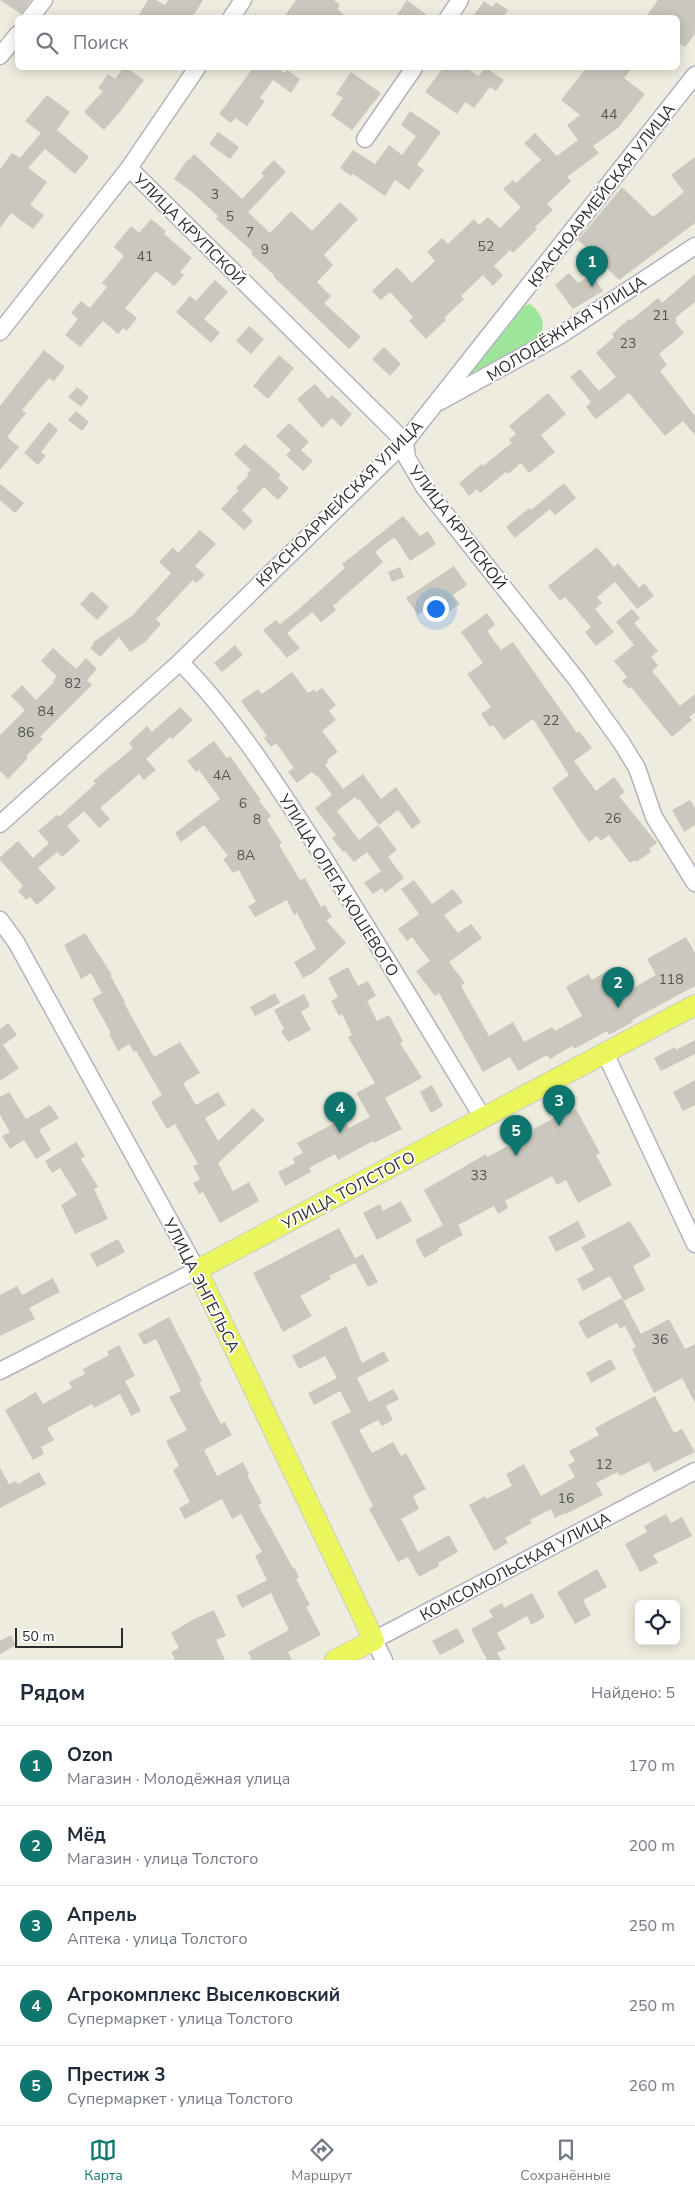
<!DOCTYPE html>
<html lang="ru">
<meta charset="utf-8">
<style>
:root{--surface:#fff;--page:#f2f2f3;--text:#1f2937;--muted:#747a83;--line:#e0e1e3;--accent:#0f766e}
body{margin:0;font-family:"Nunito Sans",sans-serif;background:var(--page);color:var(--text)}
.controls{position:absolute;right:15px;bottom:15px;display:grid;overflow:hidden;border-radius:8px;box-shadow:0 2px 12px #0003}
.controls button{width:45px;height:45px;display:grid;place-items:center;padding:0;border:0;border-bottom:1px solid var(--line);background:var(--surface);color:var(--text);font:25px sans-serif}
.scale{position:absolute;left:15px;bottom:12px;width:108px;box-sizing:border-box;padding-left:5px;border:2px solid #2c2c2c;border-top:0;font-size:14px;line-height:18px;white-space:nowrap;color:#2c2c2c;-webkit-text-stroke:4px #fff;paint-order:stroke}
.you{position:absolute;left:435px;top:608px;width:18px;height:18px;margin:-12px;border:4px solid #fff;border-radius:50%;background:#1a73e8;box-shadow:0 0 0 8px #1a73e833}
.badge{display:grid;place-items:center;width:32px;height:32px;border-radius:50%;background:var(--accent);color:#fff;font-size:16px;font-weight:700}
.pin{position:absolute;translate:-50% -41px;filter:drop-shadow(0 1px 2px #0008)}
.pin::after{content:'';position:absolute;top:26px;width:18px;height:15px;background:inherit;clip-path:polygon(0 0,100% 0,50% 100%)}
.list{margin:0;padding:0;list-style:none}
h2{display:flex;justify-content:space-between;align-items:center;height:65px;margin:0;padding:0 20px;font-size:21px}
h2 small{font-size:16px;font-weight:400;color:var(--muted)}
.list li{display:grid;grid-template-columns:32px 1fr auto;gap:15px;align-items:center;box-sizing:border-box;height:80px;padding:0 20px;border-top:1px solid var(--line)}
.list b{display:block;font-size:19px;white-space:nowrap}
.list p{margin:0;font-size:16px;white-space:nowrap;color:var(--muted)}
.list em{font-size:16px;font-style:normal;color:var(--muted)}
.icon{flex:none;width:28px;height:28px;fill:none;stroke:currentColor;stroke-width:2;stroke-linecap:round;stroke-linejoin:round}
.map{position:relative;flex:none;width:695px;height:1660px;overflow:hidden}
.search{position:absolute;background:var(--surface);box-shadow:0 2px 12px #0003;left:15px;right:15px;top:15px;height:55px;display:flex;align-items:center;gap:12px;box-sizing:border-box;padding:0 18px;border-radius:8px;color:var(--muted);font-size:19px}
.sheet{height:465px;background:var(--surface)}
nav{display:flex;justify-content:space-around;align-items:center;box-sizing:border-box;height:70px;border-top:1px solid var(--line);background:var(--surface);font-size:14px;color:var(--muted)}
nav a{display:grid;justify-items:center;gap:2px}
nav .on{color:var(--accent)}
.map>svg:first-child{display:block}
</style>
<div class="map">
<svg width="695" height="1660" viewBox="0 0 695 1660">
<rect width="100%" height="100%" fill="#eeecde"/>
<path fill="#9de699" d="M530,304C542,313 548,327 537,339L473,377H469L468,373L521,307Z"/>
<g fill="#cac8be">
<path d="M0,0H31L21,14Z"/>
<path d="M148,0H156L165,5L168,0H203L192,18H137Z"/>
<path d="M296,0H334L340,5L337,9L348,18H283Z"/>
<path d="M407,0L431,18H395Z"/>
<path d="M658,0H695V34L685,47L678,42V18H645Z"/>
<path d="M484,1L492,7L496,2L508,10L504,16L507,18H472Z"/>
<path d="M123,68H127L144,80L119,113L104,130L84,112L103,91L98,88L108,74L115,79Z"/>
<path d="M253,68H282L280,70L285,73L287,70L300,79L291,93L273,80L260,98L265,101L247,126L235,118L231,123L219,114Z"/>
<path d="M443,68H467L478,76L486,68L504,80L496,91L490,87L474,108L465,102L457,114L425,92Z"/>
<path d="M586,68H632L624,78L645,94L618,128L593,146L599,153L567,177L571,181L547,204L553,210L535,227L537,229L513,253L510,250L494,266L503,275L493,286L483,275L461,296L464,299L444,318L446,320L426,339L409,321L413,317L390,292L381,300L372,291L397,267L412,283L435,261L427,252L442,238L448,244L474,219L479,225L488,217L500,228L521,207L503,189L513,180L516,183L541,160L524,143L535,133L557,156L578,140L567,125L580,115L561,100Z"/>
<path d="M351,72L381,93L352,130L331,115L343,98L336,94Z"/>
<path d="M47,95L70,112L57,130L89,157L75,174L45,149L28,168L47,182L30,205L44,215L33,229L11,213L0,228V169L12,153L20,158L41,133L25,121Z"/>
<path d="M410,111L441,132L417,165L424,170L409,190L395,180L385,196L353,174L351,176L340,168L353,150L375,164L389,145L402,155L416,136L401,125Z"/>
<path d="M218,132L239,147L230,159L209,144Z"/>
<path d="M194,154L242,199L264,176L261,173L274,160L286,172L248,212L270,233L291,211L312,231L340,202L358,219L324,255L333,265L317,282L331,296L324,303L361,337L349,349L273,276L274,275L251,254L253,252L216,219L218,216L191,191L174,179L188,159L189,160Z"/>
<path d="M695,157V223L619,280L578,240L622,187L653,217L684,192L671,175Z"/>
<path d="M151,219L166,231L164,234L192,258L180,272L184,275L174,286L156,271L125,308L137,318L127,331L123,328L118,334L103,321L80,347L65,335L78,319L71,313L81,301L90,308L107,287L102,283L124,256L114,247L131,226L139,233Z"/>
<path d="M569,273L578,283L592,274L603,291L573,309L555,285Z"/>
<path d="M695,274V302L675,318L677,321L675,322L684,333L659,354L667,365L660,371L695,416V435L683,421L665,436L629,393L596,419L586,407L591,402L570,377L580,369L599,391L616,377L596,353L614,337L612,334L629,319L631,320L658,298L662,303Z"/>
<path d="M215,280L228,292L204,319L220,333L211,343L176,312L190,296L196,301Z"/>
<path d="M249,326L264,339L251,354L236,341Z"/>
<path d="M384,347L401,364L390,376L372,359Z"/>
<path d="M44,350L65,367L54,381L49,378L22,410L26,413L7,437L19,447L0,470V406Z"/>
<path d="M279,355L294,368L268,399L253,386Z"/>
<path d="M315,384L328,399L332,395L352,414L341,427L332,418L322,428L297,399Z"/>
<path d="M77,387L89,397L81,407L68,397Z"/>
<path d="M548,393L566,414L541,435L555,452L529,473L521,463L508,474L506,472L480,493L477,489L469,496L459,483L482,464L483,466L512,443L509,440L516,434L509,426Z"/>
<path d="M76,411L89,422L82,431L68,420Z"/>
<path d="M49,422L58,430L41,452L46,456L38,465L24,453Z"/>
<path d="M289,423L309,442L301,450L313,461L303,471L286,455L291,450L276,436Z"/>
<path d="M245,444L281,475L278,478L289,488L278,500L264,487L242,510L253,521L244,530L221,509L239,490L236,488L249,475L247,473L251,470L234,454Z"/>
<path d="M564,483L576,498L555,515L550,509L515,538L506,527L529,508L531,510Z"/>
<path d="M0,484L24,503L15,513L0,500Z"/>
<path d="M403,516L420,536L428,531L436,544L410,561L396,539L393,538L375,552L383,562L333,606L336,610L321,622L312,612L287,633L300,648L287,658L263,630L276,620L280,624L299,609L345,568L342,564Z"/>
<path d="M200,530L216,544L195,566L205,575L196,583L193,580L156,619L161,624L145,642L130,652L119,637L100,657L90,648L94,644L92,643L133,615L171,573L159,562L173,547L178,553Z"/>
<path d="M597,547L614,567L618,563L639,588L644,583L654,596L637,609L615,582L597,597L602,603L595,609L614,632L596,646L585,632L591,627L565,597L560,601L548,586Z"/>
<path d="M454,566L467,585L453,595L460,604L448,612L441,604L436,608L433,604L418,615L406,598Z"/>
<path d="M400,567L404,577L392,582L388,572Z"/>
<path d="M92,591L109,607L97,620L80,604Z"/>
<path d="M632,609L640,618L634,623L658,651L651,657L658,665L652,671L680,706L695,694V712L689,717L692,720L672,737L631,687L629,689L622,681L627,677L614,661L634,645L616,622Z"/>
<path d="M487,613L495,625L487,631L501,650L513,642L577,733L579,731L592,748L574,761L596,791L614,777L625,792L619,796L657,843L649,849L651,852L636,862L635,860L630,863L609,835L601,841L597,836L589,842L581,832L552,788L569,775L533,719L504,740L493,725L490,727L481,714L491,707L467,674L483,663L461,632Z"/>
<path d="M235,645L243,655L222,672L214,663Z"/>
<path d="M53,648L76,669L86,658L97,669L87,680L92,685L40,737L43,739L26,756L28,758L8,779L0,771V735L25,710L11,696L22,685L36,700L54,682L53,681L57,676L41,661Z"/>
<path d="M292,672L308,693L314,689L316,692L322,688L336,705L329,711L336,720L322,731L338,752L327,760L328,762L325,765L343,789L363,774L381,799L396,787L421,822L412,829L398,810L379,825L359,799L358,800L355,797L337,811L359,840L378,825L397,850L388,857L404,878L385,893L382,888L373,894L364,883L381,871L367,852L354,862L345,851L343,852L332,838L336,835L315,808L332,795L317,775L316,776L312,772L297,783L288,772L294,768L276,743L271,747L264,738L267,736L241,701L258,689L262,694Z"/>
<path d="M180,707L193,720L172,739L170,737L146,759L156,770L144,780L139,774L100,808L110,819L99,828L84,811L67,826L80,841L62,857L57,852L38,868L56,888L37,905L30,897L26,900L18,891L23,886L0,860V857L18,841L33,858L49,843L38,831L57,815L59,817L96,783L93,781L133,748L129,743L147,726L152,732Z"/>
<path d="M214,741L227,758L230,756L261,800L259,801L271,816L267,820L282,843L279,845L300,880L305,878L321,907L325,905L332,917L326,920L346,943L313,973L303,978L294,962L316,949L297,913L294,915L287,900L255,917L248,906L256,902L239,870L233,873L223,859L228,856L204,825L181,842L175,833L220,799L199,770L196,772L187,761Z"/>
<path d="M690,800L695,808V825L684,832L672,810Z"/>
<path d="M414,880L432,904L453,889L463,902L444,915L458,933L471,924L482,938L449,962L465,983L461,986L489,1036L513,1022L524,1042L552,1027L555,1031L582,1016L566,987L588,974L592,980L605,972L619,996L656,975L647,959L686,937L695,953V986L632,1020L633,1022L609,1035L607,1031L574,1049L572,1046L550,1059L547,1055L518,1071L510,1057L483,1072L439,993L435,996L416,971L430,961L412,937L407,941L398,929L419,914L401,889Z"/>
<path d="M85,933L112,975H110L125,1002L124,1003L154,1057L180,1042L200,1073L183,1083L196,1105L218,1092L226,1105L205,1118L218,1141L253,1108L265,1120L218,1163L233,1191L249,1182L259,1201L220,1223L203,1192L199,1194L193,1183L200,1179L193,1166L198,1164L175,1124L167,1129L151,1102L162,1095L136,1051L134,1052L129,1044L118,1051L109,1034L111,1033L92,999L102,993L91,973L81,979L64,945Z"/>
<path d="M348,967L358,986L368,981L376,996L367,1001L377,1021L389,1015L403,1041L400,1043L422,1078L385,1098L402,1129L374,1143L373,1141L338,1160L335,1154L309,1168L311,1172L285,1186L278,1172L295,1163L293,1158L303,1153L297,1143L344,1118L349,1128L370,1117L356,1093L375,1083L348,1037L352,1035L342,1014L339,1016L331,1001L338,997L328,978Z"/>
<path d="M275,993L280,1003L255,1016L250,1007Z"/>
<path d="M304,994L310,1006L301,1012L311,1030L288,1042L281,1031L284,1029L274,1010Z"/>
<path d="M8,1023L17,1035L3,1045L19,1068L0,1081V1029Z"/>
<path d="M695,1040V1054L661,1071L654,1058L675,1047L676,1050Z"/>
<path d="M695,1080V1105L683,1111L673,1092Z"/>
<path d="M432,1085L443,1106L431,1113L420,1092Z"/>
<path d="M9,1092L26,1119L50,1105L59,1118L39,1130L51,1150L36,1159L24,1140L10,1149L2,1136L10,1132L0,1115V1097Z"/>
<path d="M576,1109L600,1153L596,1155L612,1185L578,1203L566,1180L557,1185L552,1176L505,1201L508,1208L498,1214L494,1206L458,1225L463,1235L438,1248L439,1250L424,1258L415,1240L443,1225L424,1190L486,1154L487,1157L534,1132L533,1129L560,1115L562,1118Z"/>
<path d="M76,1142L85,1156L81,1159L98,1187L94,1189L108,1219L75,1234L61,1205L77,1195L60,1168L52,1173L45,1161Z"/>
<path d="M401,1201L412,1221L377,1240L363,1213L380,1204L383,1211Z"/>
<path d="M578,1221L586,1237L556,1252L548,1237Z"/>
<path d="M630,1221L651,1256L633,1266L645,1290L624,1301L610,1276L583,1291L577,1279L594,1270L581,1247Z"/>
<path d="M339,1228L355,1258L363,1254L378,1282L368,1287L355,1263L329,1276L331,1279L300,1296L312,1316L283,1332L253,1273Z"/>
<path d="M118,1239L125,1252L97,1267L90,1254Z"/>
<path d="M53,1278L60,1292L29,1308L35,1319L0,1336V1295L17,1286L22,1295Z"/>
<path d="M622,1298L641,1334L669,1319L685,1349L695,1344V1403L682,1378L654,1393L632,1349L636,1347L625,1326L620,1329L617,1323L587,1339L578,1322Z"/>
<path d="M169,1317L202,1381L199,1382L221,1424L225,1422L232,1435L204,1450L217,1476L243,1462L249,1474L247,1475L262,1503L258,1505L293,1568L294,1567L299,1577L296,1579L310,1605L306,1607L321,1635L288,1652L292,1660H252L248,1652L289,1630L271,1593L242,1608L236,1596L267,1580L255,1556L262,1552L241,1514L232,1519L222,1499L185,1519L179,1508L190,1502L173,1470L179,1466L166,1441L187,1430L169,1397L181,1391L156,1339L144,1345L138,1334Z"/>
<path d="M346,1326L362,1363L384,1351L389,1361L357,1378L369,1402L393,1389L399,1399L386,1406L393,1420L382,1426L378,1420L359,1430L372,1453L393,1442L401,1456L406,1453L426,1489L413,1496L419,1509L401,1519L418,1552L449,1535L458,1552L438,1563L439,1566L419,1577L408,1557L398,1562L369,1509L373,1506L331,1422L351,1412L340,1391L314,1405L308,1393L337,1378L325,1356L299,1369L292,1356Z"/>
<path d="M119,1345L135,1376L125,1381L141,1411L131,1416L120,1394L94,1408L92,1404L47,1428L54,1440L41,1447L44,1454L33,1460L5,1410L36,1392L43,1404L72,1388L69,1382L85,1374L83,1369L109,1355L107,1352Z"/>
<path d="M611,1359L616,1369L591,1383L586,1373Z"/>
<path d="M655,1396L674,1433L682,1429L695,1452L654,1472L649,1462L620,1476L618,1472L596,1483L603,1495L566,1514L565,1513L555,1518L551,1509L530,1520L532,1523L505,1538L508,1543L494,1551L469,1505L485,1496L486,1499L512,1486L506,1474L524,1464L541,1496L575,1477L568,1465L575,1461L569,1451L599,1435L595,1428Z"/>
<path d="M0,1468L9,1484L16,1481L18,1484L39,1472L46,1484L0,1508Z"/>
<path d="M666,1514L671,1523L682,1517L692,1536L653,1555L658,1563L640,1572L625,1544L647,1532L644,1526Z"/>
<path d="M597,1569L607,1587L583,1600L591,1615L575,1624L557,1592Z"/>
<path d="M532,1593L545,1617L531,1625L527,1616L497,1633L506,1649L497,1653L501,1660H487L471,1629L493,1617L489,1610L502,1603L504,1608Z"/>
<path d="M214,1610L226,1636L216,1640L225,1660H175L171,1652L179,1648L171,1633L192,1620Z"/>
<path d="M457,1628L465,1642L440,1655L432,1641Z"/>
<path d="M11,1635L16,1645L0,1654V1641Z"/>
</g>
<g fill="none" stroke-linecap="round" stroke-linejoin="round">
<g stroke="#b3b2c0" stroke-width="19">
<g id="minor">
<path d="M30,18L44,0"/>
<path d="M231,18L243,0"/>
<path d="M448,18L460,0"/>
<path d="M0,56L18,34"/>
<path d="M365,139L414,68"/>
<path d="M129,168L405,442L407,458L424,487L577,680L621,742L637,768L654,817L695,883"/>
<path d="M0,332L129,168L197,68"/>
<path d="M441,401L559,336L695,246"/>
<path d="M180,662C232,714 275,782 315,844C372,934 427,1026 483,1118"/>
<path d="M0,824L180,662L405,442L695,75"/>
<path d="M0,920L16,942L197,1270L0,1371"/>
<path d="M605,1053L695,1244"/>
<path d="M384,1660L374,1640L695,1471"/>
</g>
</g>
<g stroke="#ccc" stroke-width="22">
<path id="major" d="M335,1660L374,1640L197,1270L695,1005"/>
</g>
<use href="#minor" stroke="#fff" stroke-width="16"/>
<use href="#major" stroke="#ebf55c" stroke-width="20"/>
</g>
<g text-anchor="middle" stroke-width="4" stroke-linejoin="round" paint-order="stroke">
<g font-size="14" fill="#545350">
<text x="609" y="119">44</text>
<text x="215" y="199">3</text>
<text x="230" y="221">5</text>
<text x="250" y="237">7</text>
<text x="486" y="251">52</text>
<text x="265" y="254">9</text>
<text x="145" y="261">41</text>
<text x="661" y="320">21</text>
<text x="628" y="348">23</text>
<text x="73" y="688">82</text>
<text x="46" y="716">84</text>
<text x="551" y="725">22</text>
<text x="26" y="737">86</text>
<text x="222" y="780">4А</text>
<text x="243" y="808">6</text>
<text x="613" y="823">26</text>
<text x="257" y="824">8</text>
<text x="246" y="860">8А</text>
<text x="671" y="984">118</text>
<text x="479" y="1180">33</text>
<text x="660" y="1344">36</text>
<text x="604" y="1469">12</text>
<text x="566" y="1503">16</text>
</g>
<g font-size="16" fill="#2c2c2c" stroke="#fff">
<text transform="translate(601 195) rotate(-52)" y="6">КРАСНОАРМЕЙСКАЯ УЛИЦА</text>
<text transform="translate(190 229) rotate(45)" y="6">УЛИЦА КРУПСКОЙ</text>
<text transform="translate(566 328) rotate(-32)" y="6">МОЛОДЁЖНАЯ УЛИЦА</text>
<text transform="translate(339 503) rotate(-45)" y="6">КРАСНОАРМЕЙСКАЯ УЛИЦА</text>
<text transform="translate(458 527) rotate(53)" y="6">УЛИЦА КРУПСКОЙ</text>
<text transform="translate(339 885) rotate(58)" y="6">УЛИЦА ОЛЕГА КОШЕВОГО</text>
<text transform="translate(348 1190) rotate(-28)" y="6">УЛИЦА ТОЛСТОГО</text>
<text transform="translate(202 1285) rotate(63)" y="6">УЛИЦА ЭНГЕЛЬСА</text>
<text transform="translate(515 1566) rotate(-28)" y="6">КОМСОМОЛЬСКАЯ УЛИЦА</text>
</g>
</g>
</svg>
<div class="controls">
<button><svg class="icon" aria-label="locate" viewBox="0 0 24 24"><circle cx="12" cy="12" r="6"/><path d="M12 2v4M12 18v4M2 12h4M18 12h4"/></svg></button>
</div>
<div class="scale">50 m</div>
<div class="you"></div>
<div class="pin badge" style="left:592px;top:287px">1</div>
<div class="pin badge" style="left:618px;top:1008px">2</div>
<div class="pin badge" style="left:559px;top:1126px">3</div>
<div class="pin badge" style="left:340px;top:1133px">4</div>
<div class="pin badge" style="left:516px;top:1156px">5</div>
<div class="search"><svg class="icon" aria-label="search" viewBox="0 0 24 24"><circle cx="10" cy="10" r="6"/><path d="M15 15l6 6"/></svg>Поиск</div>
</div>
<section class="sheet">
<h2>Рядом<small>Найдено: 5</small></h2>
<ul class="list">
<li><span class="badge">1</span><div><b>Ozon</b><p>Магазин · Молодёжная улица</p></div><em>170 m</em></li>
<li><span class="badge">2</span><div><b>Мёд</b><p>Магазин · улица Толстого</p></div><em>200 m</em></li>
<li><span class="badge">3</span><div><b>Апрель</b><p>Аптека · улица Толстого</p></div><em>250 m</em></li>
<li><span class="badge">4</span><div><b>Агрокомплекс Выселковский</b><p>Супермаркет · улица Толстого</p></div><em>250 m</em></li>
<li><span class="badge">5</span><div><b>Престиж 3</b><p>Супермаркет · улица Толстого</p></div><em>260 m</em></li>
</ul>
</section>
<nav>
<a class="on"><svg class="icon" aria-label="map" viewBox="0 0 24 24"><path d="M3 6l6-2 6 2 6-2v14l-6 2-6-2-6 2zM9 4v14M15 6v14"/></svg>Карта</a>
<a><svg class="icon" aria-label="directions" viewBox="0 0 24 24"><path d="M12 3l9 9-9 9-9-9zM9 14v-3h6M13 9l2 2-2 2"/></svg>Маршрут</a>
<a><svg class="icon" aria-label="saved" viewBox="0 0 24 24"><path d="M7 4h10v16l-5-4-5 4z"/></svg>Сохранённые</a>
</nav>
